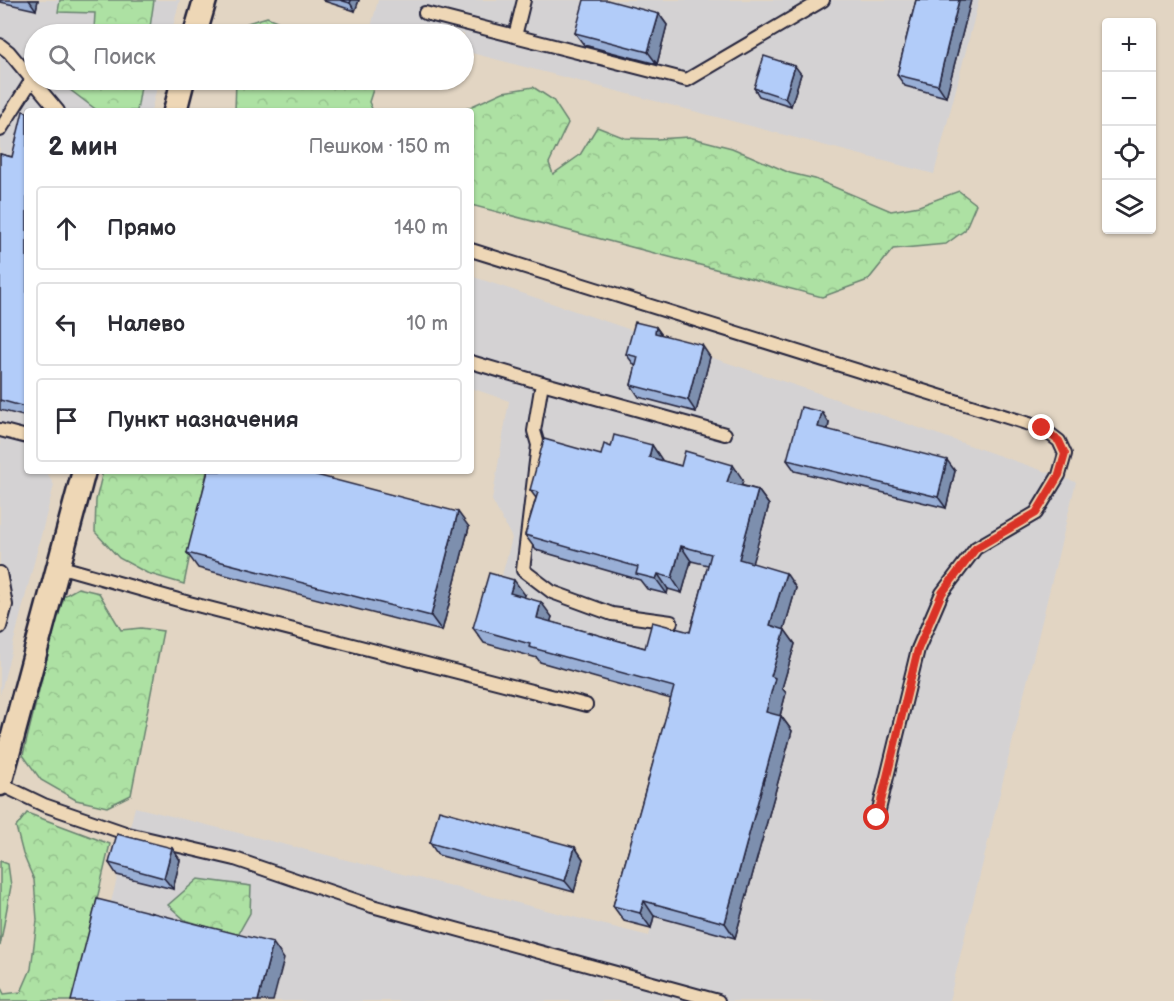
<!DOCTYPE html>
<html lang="ru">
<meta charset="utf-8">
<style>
:root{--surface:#fff;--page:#f2f2f3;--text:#2b2b33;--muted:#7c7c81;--line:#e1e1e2}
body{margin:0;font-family:"Balsamiq Sans",sans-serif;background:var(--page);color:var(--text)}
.controls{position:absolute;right:18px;top:18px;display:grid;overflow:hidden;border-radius:6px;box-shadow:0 2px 4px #0004}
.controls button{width:54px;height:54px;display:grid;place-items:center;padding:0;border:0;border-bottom:2px solid var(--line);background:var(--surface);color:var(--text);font:30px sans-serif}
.stop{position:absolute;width:18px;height:18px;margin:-14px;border:4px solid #d93025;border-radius:50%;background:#fff}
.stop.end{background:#d93025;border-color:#fff;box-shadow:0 2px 6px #0008}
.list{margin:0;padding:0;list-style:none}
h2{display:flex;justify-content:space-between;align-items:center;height:78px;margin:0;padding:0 24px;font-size:26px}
h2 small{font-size:20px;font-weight:400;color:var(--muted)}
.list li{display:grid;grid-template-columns:39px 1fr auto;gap:18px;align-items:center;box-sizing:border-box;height:84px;margin:0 12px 12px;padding:0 12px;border:2px solid var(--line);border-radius:6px}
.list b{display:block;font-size:22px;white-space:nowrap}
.list em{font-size:20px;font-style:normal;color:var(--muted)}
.icon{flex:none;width:33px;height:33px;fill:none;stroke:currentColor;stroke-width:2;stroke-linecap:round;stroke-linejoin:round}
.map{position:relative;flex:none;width:1174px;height:1001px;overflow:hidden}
.search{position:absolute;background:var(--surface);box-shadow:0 2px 4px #0004;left:24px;top:24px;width:450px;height:66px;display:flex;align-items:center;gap:15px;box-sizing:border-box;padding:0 21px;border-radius:33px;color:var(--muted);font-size:22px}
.panel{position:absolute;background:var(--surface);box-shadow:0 2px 4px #0004;left:24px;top:108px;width:450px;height:366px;border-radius:6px}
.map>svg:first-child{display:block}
</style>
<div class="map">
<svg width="1174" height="1001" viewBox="0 0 1174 1001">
<defs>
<pattern id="forest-crowns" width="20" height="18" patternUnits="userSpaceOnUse" patternTransform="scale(1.5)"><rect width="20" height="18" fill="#ade1a3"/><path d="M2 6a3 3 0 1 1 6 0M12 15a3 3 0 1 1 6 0" fill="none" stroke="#95c18d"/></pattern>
</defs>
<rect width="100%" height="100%" fill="#e2d5c3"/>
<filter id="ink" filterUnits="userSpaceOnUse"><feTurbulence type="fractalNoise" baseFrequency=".0167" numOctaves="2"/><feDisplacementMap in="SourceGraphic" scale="12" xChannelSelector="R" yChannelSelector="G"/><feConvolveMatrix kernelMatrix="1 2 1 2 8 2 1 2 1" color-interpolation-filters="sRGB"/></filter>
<g filter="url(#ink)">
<g fill="#d4d2d3">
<path d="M0,0H180L171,34H34V80H159L151,111H27V471H46L54,485L0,695Z"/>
<path d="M378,0H979L934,174L464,51V34H401L371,27Z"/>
<path d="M471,276L643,334L663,345L710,357L815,392L1076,482L949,1001H86L135,807L649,936L711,710L540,662V659L484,643L512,538L492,500L509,401L471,388Z"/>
</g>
<g fill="url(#forest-crowns)" stroke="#68826f" stroke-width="1.5">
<path d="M60,0H154L149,34H77L94,30L95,13L58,12Z"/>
<path d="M267,17L284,24L301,34H244L247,23Z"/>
<path d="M57,80H142L137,111H98Z"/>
<path d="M236,80H376L369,102L373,111H235Z"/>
<path d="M533,87L553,100L568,123L549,163L553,174L580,155L597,127L625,138L656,139L689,137L732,148L790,173L815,179L891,211L919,206L959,191L976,204L965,230L946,244L893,249L868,280L822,297L471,205V111H461L503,92Z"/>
<path d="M103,471H207L184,584L147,573L119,558L95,532L96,500Z"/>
<path d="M78,588L99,593L121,630L141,628L163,631L131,795L107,807L76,800L41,780L23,755L62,597Z"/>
<path d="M27,813L110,844L73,1001H0V986L4,994L21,992L31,969L37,920L34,880L23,854L16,827Z"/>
<path d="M0,861L8,864L11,886L0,946Z"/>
<path d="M198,879L251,886L250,913L237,936L185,920L168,905Z"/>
</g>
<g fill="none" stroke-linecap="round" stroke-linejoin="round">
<g stroke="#22223b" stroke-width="16">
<g id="lane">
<path d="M425,13L687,80L823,0"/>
<path d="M515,36L524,0"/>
<path d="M0,45L9,52L58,111"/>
<path d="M0,130L31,81"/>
<path d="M471,250L1042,428L1059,441L1065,454L1059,475L1036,513L976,548L942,593L918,649L877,818"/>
<path d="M471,362L542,383L534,431L538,445L523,570L552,592L612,614L671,622"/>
<path d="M542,383L725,434"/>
<path d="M0,430L27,437"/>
<path d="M58,566L189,603L586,705"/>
<path d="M0,573L6,605L0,627"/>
<path d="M0,784L44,805L128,834L235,859L372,906L718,1001"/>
</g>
</g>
<g stroke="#22223b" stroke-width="27">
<g id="street">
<path d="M195,34L205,0"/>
<path d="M175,111L183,80"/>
<path d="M0,784L84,471"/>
</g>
</g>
<use href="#lane" stroke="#eed7b6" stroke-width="12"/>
<use href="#street" stroke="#eed7b6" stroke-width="22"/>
</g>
<g fill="#99afd6" stroke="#22223b" stroke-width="1.5">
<path d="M0,0H38L36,10L0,2Z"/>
<path d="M323,0H359L355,11L324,1Z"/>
<path d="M916,0H971L946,97L905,86L897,75Z"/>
<path d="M659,14L667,25L657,64L584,45L575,33Z"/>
<path d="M801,74L791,106L759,96L754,88Z"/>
<path d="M27,112V417L0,410V154L12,157Z"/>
<path d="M656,327L662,335L710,357L696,412L639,397L631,385L636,366H635L626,354Z"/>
<path d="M829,423L828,430L955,471L946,508L795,471L787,460Z"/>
<path d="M652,445L662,461L681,466L743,480L741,485L758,490L769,505L752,563L796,588L784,629L795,644L782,688L786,693L780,716H781L792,731L735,938L654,916L651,928L624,921L613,906L671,699L540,662L537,658L484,643L473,628L525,595L524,597L552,617L550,622L645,648L690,632L708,565L691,561L682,593L668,589L667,594L647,589L640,580L536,550L525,535L536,498L530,490L601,455L611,447Z"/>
<path d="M469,527L442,631L198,568L187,553Z"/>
<path d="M430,843L575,847L583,859L574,892L438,855Z"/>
<path d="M172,848L180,860L173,889L117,875L109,863Z"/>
</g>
<g fill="#7d8fae" stroke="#22223b" stroke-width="1.5">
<path d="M29,0H38L36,10Z"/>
<path d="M351,0H359L355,11L350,3Z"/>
<path d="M959,0H971L946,97L938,85Z"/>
<path d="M659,14L667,25L657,64L648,52Z"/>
<path d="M795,66L801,74L791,106L785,98Z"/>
<path d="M656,327L664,339L655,333Z"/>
<path d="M702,345L710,357L696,412L688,400Z"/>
<path d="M822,412L829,423L826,438L818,427Z"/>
<path d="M652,445L662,460L659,472L649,457Z"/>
<path d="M947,460L955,471L946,508L938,497Z"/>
<path d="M733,465L743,480L738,497L727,482Z"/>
<path d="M758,490L769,505L749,574L739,559Z"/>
<path d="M458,512L469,527L442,631L431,616Z"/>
<path d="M681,546L691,561L682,593L672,578Z"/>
<path d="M786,573L796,588L781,640L770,625Z"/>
<path d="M658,574L668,589L667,594L656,579Z"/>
<path d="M514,580L525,595L521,608L510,593Z"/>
<path d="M541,602L552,617L547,633L537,618Z"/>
<path d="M785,630L795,644L782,688L786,693L777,727L766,712L771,676Z"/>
<path d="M781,716L792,731L735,938L725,923Z"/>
<path d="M575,847L583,859L574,892L565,881Z"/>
<path d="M172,848L180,860L173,889L164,878Z"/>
<path d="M644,901L654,916L651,928L640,913Z"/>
<path d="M273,943L284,959L273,1001H258Z"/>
</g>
<g fill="#b2ccf9" stroke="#22223b" stroke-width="1.5">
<path d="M340,0H351L350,3Z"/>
<path d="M584,0H607L659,14L648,52L575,33Z"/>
<path d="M916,0H959L938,85L897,75Z"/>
<path d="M764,56L795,66L785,98L754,88Z"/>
<path d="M23,111L27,112V400L25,407L0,400V154L12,157Z"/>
<path d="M635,322L656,327L655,333L702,345L688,400L631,385L638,357L626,354Z"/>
<path d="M801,407L822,412L818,427L947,460L938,497L787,460Z"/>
<path d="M614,435L652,445L649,457L681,466L685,451L733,465L727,482L758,490L739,559L786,573L770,625L785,630L771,676L775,678L766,712L781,716L725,923L644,901L640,913L613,906L674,687L529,647L530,644L473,628L489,573L514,580L510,593L541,602L537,618L645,648L652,622L690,632L711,554L681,546L672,578L658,574L656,579L636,574L638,567L525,535L538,492L530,490L544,439L601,455L604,444L611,447Z"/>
<path d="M208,471H301L458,512L431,616L187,553Z"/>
<path d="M439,810L575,847L565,881L430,843Z"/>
<path d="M117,834L172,848L164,878L109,863Z"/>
<path d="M97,899L273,943L258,1001H71Z"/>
</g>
</g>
<g fill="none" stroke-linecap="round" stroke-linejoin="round" filter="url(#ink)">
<path stroke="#d93025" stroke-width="8" d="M877,818L918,649L942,593L976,548L1036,513L1059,475L1065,454L1059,441L1042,428"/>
</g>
</svg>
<div class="controls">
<button>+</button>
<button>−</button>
<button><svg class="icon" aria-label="locate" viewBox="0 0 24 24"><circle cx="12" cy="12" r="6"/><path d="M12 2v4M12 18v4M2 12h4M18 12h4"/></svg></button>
<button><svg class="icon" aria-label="layers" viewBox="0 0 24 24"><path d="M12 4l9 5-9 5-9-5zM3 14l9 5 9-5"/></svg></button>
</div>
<div class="stop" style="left:877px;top:818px"></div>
<div class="stop end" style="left:1042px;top:428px"></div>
<div class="search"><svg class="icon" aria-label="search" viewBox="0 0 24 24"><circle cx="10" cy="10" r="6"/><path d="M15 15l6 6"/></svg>Поиск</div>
<section class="panel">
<h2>2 мин<small>Пешком · 150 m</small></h2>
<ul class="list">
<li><svg class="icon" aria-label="ahead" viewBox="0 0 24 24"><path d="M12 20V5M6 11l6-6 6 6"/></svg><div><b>Прямо</b></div><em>140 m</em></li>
<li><svg class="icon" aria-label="left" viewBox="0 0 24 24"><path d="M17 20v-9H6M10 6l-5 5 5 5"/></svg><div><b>Налево</b></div><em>10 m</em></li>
<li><svg class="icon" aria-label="arrive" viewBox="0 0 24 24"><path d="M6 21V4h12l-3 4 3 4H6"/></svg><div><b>Пункт назначения</b></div></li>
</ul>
</section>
</div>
